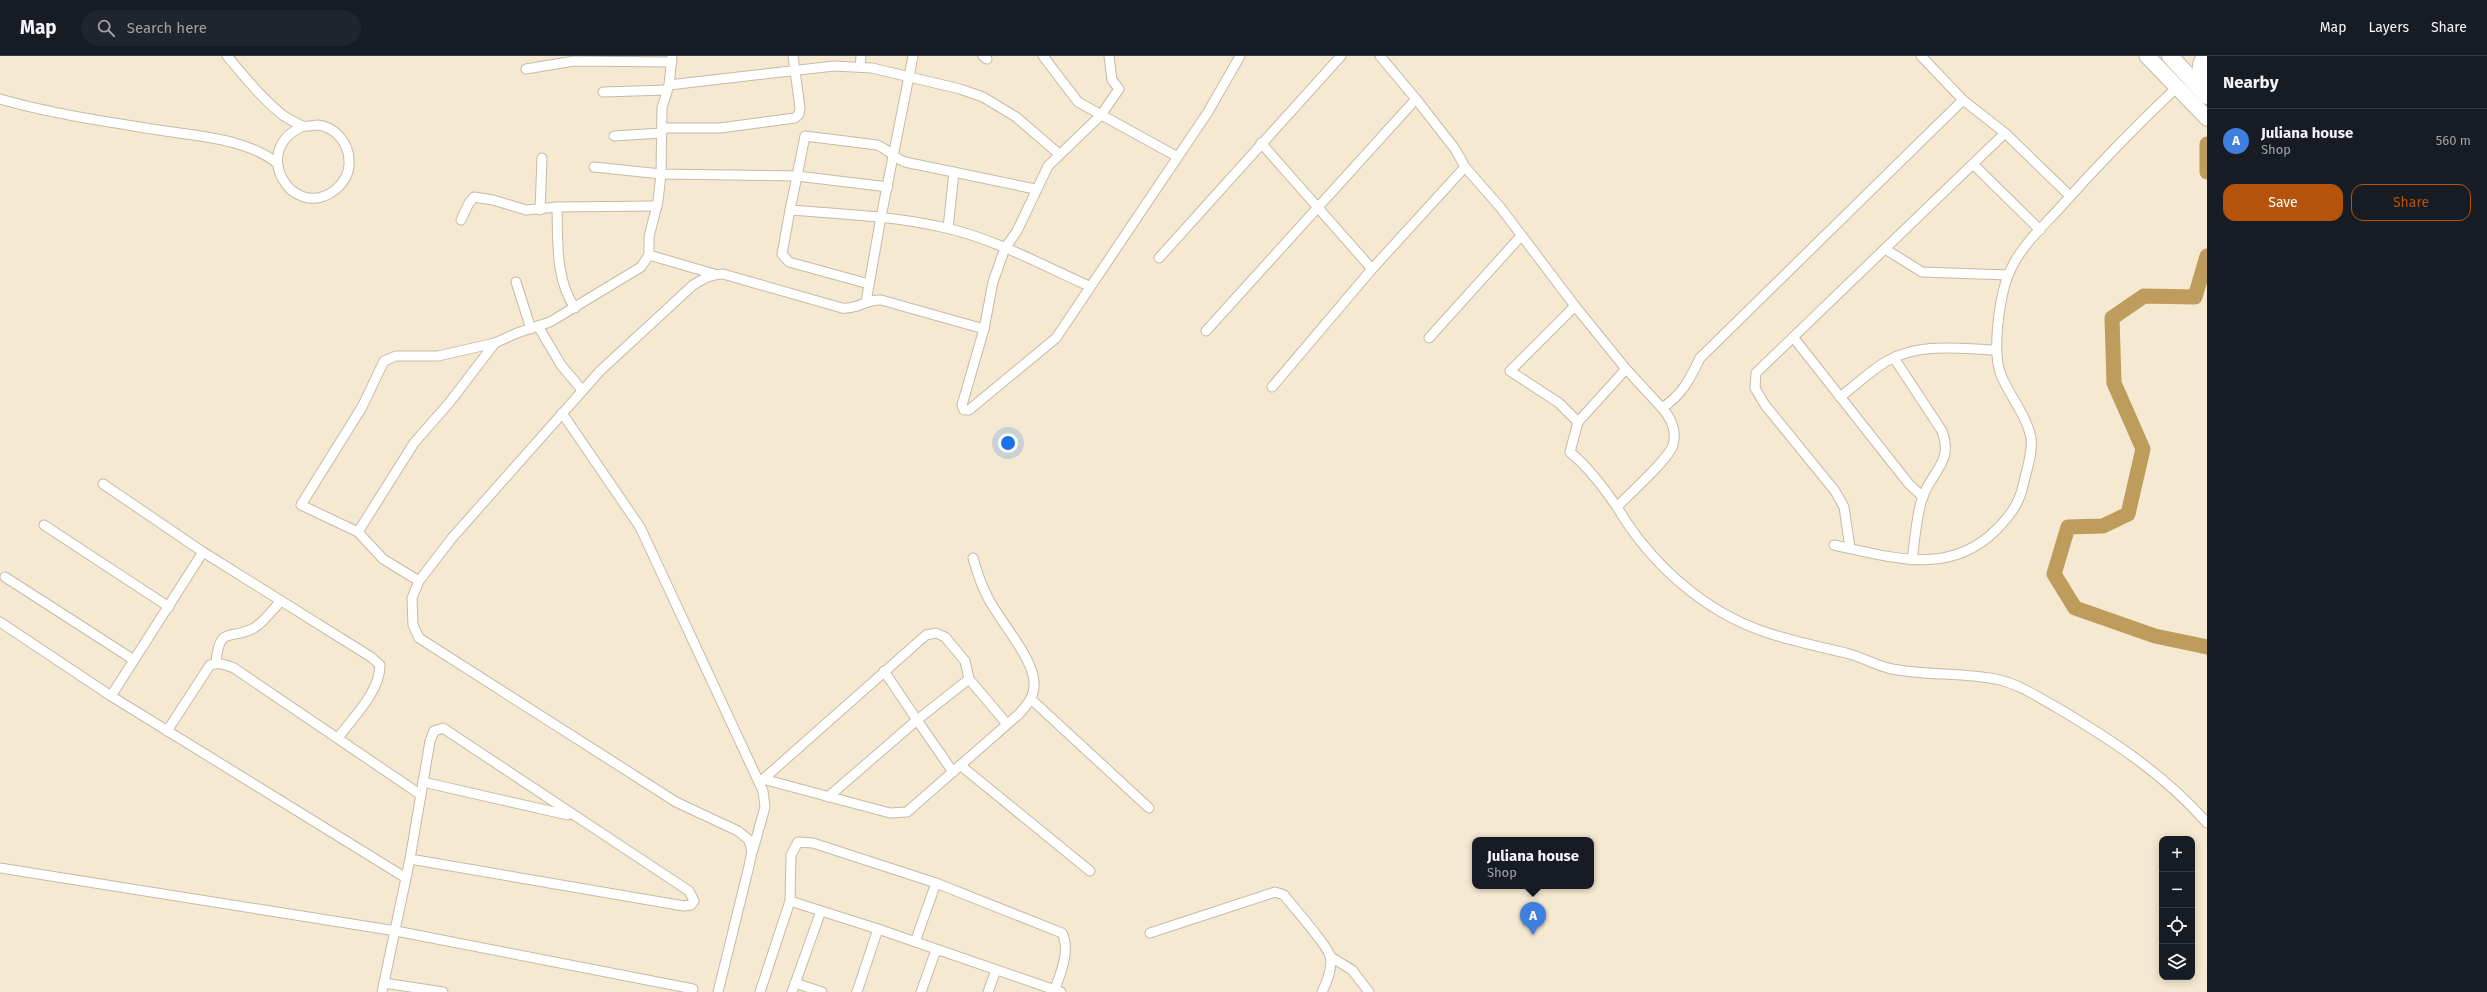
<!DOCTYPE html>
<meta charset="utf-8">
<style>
:root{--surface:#171b24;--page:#20242c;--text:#f1f3f6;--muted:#9ea1a6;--line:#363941;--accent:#b45309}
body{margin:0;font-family:"Fira Sans",sans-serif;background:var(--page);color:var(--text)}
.controls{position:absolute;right:12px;bottom:12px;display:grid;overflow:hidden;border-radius:8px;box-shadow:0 2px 10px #0003}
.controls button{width:36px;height:36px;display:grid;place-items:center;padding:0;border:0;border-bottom:1px solid var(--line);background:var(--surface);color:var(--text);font:20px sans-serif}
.you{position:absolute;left:1008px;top:387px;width:14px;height:14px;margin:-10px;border:3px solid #fff;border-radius:50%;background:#1a73e8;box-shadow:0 0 0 6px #1a73e833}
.badge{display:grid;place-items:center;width:26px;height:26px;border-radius:50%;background:var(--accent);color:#fff;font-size:13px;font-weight:700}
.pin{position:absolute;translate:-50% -33px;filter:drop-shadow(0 1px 2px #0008)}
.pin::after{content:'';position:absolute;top:21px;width:14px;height:12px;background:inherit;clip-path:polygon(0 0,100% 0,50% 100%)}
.popup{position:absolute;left:1472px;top:781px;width:122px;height:52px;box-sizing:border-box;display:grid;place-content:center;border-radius:8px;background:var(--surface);filter:drop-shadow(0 1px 3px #0005);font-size:13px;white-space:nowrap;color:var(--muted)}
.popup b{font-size:15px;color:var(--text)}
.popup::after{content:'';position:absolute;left:50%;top:100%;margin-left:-8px;border:8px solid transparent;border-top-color:var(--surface)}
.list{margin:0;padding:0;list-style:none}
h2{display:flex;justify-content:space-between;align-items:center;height:52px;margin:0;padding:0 16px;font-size:17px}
h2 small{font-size:13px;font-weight:400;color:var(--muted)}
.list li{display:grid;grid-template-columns:26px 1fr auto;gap:12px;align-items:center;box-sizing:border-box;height:64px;padding:0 16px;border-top:1px solid var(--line)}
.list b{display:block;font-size:15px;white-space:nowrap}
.list p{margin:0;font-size:13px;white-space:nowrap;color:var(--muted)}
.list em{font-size:13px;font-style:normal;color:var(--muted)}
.actions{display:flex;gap:8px;padding:12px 16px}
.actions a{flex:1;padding:9px 0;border:1px solid var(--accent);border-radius:12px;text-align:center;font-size:14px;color:var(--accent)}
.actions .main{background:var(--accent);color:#fff}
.icon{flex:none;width:22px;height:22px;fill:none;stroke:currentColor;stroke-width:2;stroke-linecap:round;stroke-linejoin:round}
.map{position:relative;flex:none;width:2207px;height:936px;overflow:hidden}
header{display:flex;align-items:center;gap:24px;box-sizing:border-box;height:56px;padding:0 20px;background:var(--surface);border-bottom:1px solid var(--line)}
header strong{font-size:19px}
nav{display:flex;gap:22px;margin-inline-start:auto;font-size:14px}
.search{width:280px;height:36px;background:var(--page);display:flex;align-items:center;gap:10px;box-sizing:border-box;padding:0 14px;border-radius:22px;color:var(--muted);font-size:15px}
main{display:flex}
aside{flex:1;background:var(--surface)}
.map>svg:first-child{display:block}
</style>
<header>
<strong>Map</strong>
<div class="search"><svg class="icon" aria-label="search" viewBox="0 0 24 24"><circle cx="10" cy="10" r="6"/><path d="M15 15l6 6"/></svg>Search here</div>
<nav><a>Map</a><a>Layers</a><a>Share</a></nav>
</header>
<main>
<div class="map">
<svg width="2207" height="936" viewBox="0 0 2207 936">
<rect width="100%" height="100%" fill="#f6e9d1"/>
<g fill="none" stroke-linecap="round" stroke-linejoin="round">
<g stroke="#bd9c5c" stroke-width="15">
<path d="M2207,88V116"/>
<path d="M2207,200L2195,241L2144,240L2112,262L2114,327L2143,393L2128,458L2103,470L2068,471L2054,518L2075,552L2155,580L2207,591"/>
</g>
<g stroke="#c7baa3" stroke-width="11">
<g id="minor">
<path d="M227,0C245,21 262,43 284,60C289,63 297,68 303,70C307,71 313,69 318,69C335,71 349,87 349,105C350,116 344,127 335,134C292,167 248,92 304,70"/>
<path d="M983,0L987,3"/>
<path d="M1043,0L1078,46L1176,100"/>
<path d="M1380,0L1416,43L1455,93L1465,111L1500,151L1575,250L1626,313L1662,352"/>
<path d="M1921,0L1963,44L2005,77L2070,140"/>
<path d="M860,11L861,0"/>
<path d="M526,13L574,5L672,6"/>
<path d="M669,29L834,10L872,12L960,33L983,41L1016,61L1059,98"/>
<path d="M603,36L667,34"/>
<path d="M0,43C49,57 101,65 152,73C192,80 244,81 277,107"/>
<path d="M1963,44L1700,302C1690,323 1682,339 1662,352C1671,362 1677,375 1673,389C1669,403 1629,438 1617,451C1650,507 1703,555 1765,576C1792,585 1819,591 1846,597C1862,601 1877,610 1892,613C1927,620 1965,616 2000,624C2020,629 2038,641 2056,651C2112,684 2164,718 2207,767"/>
<path d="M662,72H720L795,62L799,58L800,52L793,0"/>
<path d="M614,80L662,77"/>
<path d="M1261,87L1372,213"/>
<path d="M1973,108L2040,174"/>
<path d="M594,111L661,118L797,120L805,80L877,89C888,93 894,102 905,106L1035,133"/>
<path d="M888,131L797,120L790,154C842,158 895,160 946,172C995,183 1044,210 1089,230"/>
<path d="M557,151C558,185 555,223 575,252"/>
<path d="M540,154L542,102"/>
<path d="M790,154L782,198L789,206L869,228"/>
<path d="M461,164L469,147L474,141L493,144L526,154L557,151L657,150"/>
<path d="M948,172L954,116"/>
<path d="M1885,193L1922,216L2008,219"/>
<path d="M649,199L714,218"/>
<path d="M1159,202L1341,0"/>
<path d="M516,226L531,273"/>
<path d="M866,246L881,161L913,0"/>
<path d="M1575,250L1510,315L1559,347L1578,366L1570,396C1589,412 1603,431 1617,451"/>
<path d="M538,270L561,309L582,334"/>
<path d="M984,273L962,349L964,354H969L1056,282L1208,56L1240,0"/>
<path d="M1206,275L1416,43"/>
<path d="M1793,281L1909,428L1923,441"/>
<path d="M1429,282L1521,180"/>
<path d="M1894,302L1942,375C1954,407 1931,415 1922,443C1916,462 1915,484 1912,504"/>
<path d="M1272,331L1372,213L1465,111"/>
<path d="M1840,341C1855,330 1871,314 1887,305C1921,286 1959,293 1996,294"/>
<path d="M562,357L640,471L763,735L765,751L753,794"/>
<path d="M1578,366L1626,313"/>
<path d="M103,428L203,496L371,601L380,609C380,636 353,661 338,682"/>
<path d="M44,469L169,551"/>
<path d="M358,476L414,387L449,347L495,287"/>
<path d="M1834,489C1891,501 1949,521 1996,474C2009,461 2019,448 2023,430C2026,415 2033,398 2031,382C2027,360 2009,339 2001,319C1992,297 1999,248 2006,225C2015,197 2037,176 2057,155C2095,112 2135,71 2177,31"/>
<path d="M1850,492L1844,451L1835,435L1765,349L1755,332L1756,317L2005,77"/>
<path d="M5,521L134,604"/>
<path d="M419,525L383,503L358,476L301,449L362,351L384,305L396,300H438L495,287L517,277L550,266L641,211L649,199V181L658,145L661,118L662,52L669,29L672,0"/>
<path d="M0,566L111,640L406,822"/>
<path d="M216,607C219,568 231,585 254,572C264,566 273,553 281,545"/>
<path d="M884,615L917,664L969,623"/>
<path d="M111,640L203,496"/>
<path d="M1032,644L1149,752"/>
<path d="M167,675L210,609C219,606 226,609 234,612L421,739"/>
<path d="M960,709L1090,815"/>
<path d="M763,723L890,757L907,756L1019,658C1028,648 1035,640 1034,626C1033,602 1000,565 988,542C981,529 977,516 973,502"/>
<path d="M423,726L568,759"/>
<path d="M760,726L926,579L936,577L945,581L965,605L969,623L1007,668"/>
<path d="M828,741L917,664L953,716"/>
<path d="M0,812L396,875L693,933"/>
<path d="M790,845L791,799L798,786L813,787L936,827L1062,877C1071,895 1060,918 1054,936"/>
<path d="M1150,877L1275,836L1284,839C1293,851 1328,890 1330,900C1333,912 1327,926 1322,936"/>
<path d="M915,886L936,827"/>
<path d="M1331,901L1352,914L1369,936"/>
<path d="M384,927L443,936"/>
<path d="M795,927L822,936"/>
<path d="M382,936L410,803L430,685L434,675L443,672L689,835L694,845L691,849L684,850L410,803"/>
<path d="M718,936L749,810L752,795L749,784L738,775L676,746L419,582L413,569L412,542L419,525L452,482L600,315L693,229C703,223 711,218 723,218L842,252C857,254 866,243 881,244L984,273L993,226L1005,192L1017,175L1048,110L1101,59L1119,33L1112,24L1109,0"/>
<path d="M760,936L790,845L878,873L1061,936"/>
<path d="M792,936L821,855"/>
<path d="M857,936L878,873"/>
<path d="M921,936L936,894"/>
<path d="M988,936L996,914"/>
</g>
</g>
<g stroke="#c7baa3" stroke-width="17">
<path id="trunk" d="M2147,0L2207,62"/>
</g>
<g stroke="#c7baa3" stroke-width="18">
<g id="motorway">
<path d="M2170,0L2207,40"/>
<path d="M2205,0C2197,12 2201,22 2207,34"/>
</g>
</g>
<use href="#minor" stroke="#fff" stroke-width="9"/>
<use href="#trunk" stroke="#fff" stroke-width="15"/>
<use href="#motorway" stroke="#fff" stroke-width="16"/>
</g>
</svg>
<div class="controls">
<button>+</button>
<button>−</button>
<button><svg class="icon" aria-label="locate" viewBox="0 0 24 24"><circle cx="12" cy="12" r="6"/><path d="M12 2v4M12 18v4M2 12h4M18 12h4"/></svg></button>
<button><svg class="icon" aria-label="layers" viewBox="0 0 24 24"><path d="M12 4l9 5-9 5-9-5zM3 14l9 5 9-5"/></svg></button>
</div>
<div class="you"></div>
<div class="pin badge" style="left:1533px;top:879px;background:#3f7fe0">A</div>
<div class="popup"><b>Juliana house</b>Shop</div>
</div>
<aside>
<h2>Nearby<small></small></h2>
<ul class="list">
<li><span class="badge" style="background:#3f7fe0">A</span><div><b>Juliana house</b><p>Shop</p></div><em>560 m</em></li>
</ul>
<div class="actions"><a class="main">Save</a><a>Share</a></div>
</aside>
</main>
